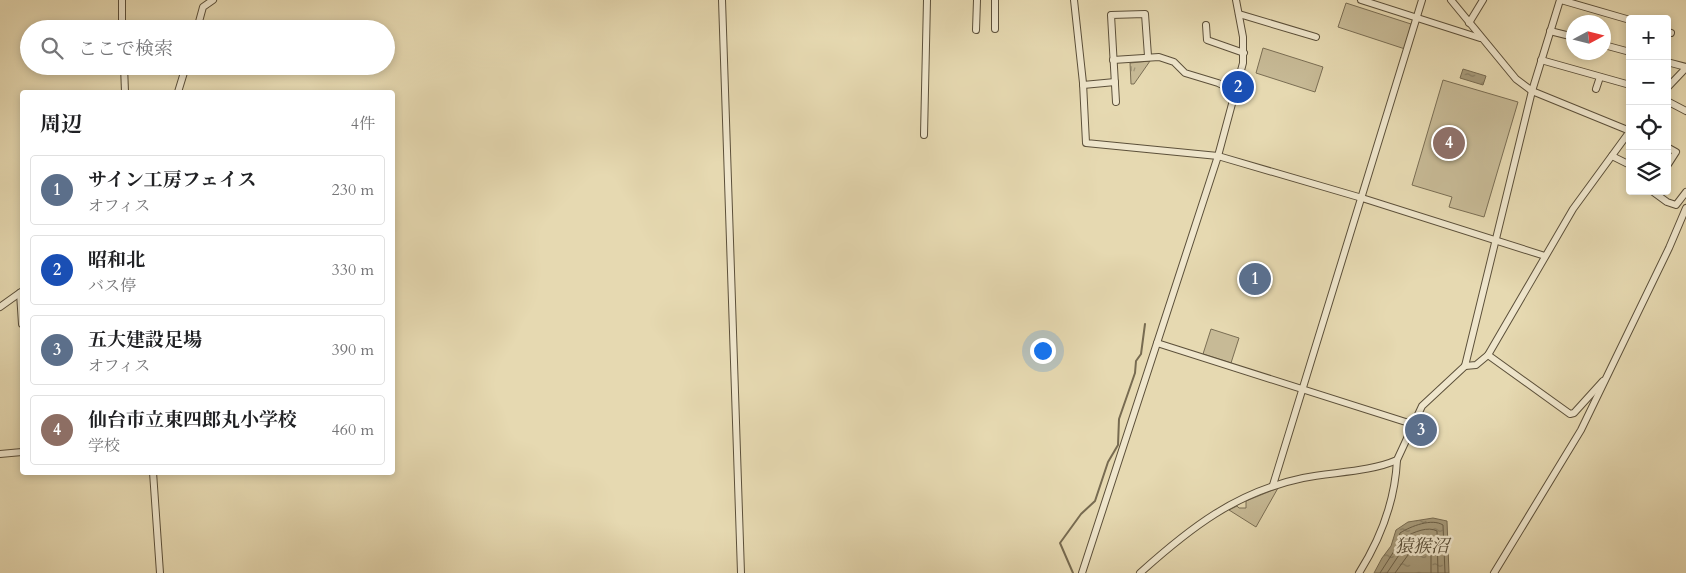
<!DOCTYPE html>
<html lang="ja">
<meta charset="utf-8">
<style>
:root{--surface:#fff;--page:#f2f2f2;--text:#202124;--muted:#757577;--line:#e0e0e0;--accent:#8f2418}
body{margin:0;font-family:Cardo,"Noto Serif JP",serif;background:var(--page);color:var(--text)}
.controls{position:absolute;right:15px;top:15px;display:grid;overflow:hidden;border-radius:5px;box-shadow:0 2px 8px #0003}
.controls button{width:45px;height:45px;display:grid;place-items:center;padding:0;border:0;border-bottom:1px solid var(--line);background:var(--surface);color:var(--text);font:25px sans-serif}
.compass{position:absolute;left:1566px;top:15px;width:45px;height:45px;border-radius:50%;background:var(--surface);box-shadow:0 2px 8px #0003;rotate:83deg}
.you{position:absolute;left:1042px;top:350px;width:18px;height:18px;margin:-12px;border:4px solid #fff;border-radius:50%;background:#1a73e8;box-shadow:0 0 0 8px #1a73e833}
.badge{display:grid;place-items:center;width:32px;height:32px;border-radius:50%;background:var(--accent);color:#fff;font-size:16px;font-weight:700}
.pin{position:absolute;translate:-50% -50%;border:2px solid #fff;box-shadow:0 1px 5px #0006}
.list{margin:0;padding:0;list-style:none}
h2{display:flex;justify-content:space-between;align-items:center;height:65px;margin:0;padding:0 20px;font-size:21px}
h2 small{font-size:16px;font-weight:400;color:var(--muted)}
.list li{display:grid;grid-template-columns:32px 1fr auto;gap:15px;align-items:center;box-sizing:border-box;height:70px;margin:0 10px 10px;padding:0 10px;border:1px solid var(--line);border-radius:5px}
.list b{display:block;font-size:19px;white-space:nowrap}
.list p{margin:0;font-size:16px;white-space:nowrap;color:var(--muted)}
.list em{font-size:16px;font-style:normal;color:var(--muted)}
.icon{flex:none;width:28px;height:28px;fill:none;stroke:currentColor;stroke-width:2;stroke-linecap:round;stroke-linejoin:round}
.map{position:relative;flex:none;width:1686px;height:573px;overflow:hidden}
.search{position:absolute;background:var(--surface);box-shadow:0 2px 8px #0003;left:20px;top:20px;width:375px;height:55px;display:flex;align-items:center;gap:12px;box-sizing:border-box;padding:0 18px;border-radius:28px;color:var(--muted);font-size:19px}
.panel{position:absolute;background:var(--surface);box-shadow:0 2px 8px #0003;left:20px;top:90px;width:375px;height:385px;border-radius:5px}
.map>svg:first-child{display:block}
</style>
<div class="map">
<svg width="1686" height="573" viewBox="0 0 1686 573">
<defs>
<pattern id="park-tufts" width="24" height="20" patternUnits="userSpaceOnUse" patternTransform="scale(1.25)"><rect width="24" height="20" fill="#c7ba96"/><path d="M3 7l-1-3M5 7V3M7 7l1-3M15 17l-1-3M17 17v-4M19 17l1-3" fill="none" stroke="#a29779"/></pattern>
<pattern id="water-ripples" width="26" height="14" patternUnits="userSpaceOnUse" patternTransform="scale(1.25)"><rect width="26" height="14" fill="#a79b7b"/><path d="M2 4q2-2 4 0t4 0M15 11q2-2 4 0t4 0" fill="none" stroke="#887e64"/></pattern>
</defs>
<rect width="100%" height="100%" fill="#e6d9b1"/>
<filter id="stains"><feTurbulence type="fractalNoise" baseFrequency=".004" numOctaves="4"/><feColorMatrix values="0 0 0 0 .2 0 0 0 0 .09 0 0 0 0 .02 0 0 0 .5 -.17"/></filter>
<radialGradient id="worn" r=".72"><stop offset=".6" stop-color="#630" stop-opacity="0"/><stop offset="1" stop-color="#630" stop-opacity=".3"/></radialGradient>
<g fill="#c7ba96" stroke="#7a6e54">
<path d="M1346,3L1411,24L1405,49L1338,27Z"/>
<path d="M1263,48L1323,67L1315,92L1256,73Z"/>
<path d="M1443,80L1518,102L1484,217L1449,207L1452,197L1412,185Z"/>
<path d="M1211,329L1239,338L1231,363L1203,354Z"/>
<path d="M1278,488L1256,527L1229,510L1237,506L1239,508H1246V501Z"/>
</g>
<path fill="url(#park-tufts)" stroke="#7a6e54" d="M1150,61L1134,84H1131L1130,63Z"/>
<g fill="url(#water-ripples)" stroke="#776b51">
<path d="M1463,69L1486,76L1483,85L1460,78Z"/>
<path d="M1433,518L1447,521L1449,573H1374L1382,558L1391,546L1396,530L1408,522Z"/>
</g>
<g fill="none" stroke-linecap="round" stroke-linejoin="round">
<g stroke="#6a5f47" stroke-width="1">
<path d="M1380,573L1396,548L1400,533C1411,526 1432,518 1443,525L1445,573"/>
<path d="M1387,573L1401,552L1405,537C1414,532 1428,526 1437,531L1438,573"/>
<path d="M1395,573L1408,555L1412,542L1428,537L1431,542V573"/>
</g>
<path stroke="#776b51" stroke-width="2" d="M1073,573L1060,543L1081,514L1095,501L1108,462L1118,445L1119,419L1135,373L1136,361L1141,354L1145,324"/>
<g stroke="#5c503a" stroke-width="8">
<g id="minor">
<path d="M122,0V29"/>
<path d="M722,0L741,573"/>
<path d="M1074,0L1083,83L1086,143L1218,156L1362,198L1545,256"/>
<path d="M1361,0L1480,38"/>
<path d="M1451,0L1516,79L1532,91L1630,131L1573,209L1488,355L1476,365L1465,366"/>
<path d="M1561,0L1630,20"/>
<path d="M1239,14L1316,37"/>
<path d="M1469,23L1483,0"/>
<path d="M1206,25L1207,40L1244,53"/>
<path d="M197,29L203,7L213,0"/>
<path d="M995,29V0"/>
<path d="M976,30L977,0"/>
<path d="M1550,31L1574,37"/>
<path d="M1667,32L1671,33"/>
<path d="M1604,45L1630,52"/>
<path d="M1113,60L1159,57L1174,62L1185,73L1218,83L1237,92"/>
<path d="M1541,60L1630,85"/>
<path d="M1667,62L1686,67"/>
<path d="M124,66L125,92"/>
<path d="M1083,85L1115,82"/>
<path d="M1667,88L1686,68"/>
<path d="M1596,89L1600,77"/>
<path d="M178,92L186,66"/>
<path d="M1667,101L1686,111"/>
<path d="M1116,102L1111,15L1145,14L1148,56"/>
<path d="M924,135L927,0"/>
<path d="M1667,147L1676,152L1667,166"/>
<path d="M1612,156L1630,165"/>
<path d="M1652,191L1667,202L1676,205L1686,192"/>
<path d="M20,293L22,324"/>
<path d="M0,307L21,292"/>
<path d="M1157,343L1412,424"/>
<path d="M1488,355L1570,414L1574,413L1603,381"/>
<path d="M0,454L22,452"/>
<path d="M153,472L160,573"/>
<path d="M1273,485L1422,0"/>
<path d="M1082,573L1218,156L1243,63V37L1236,0"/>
<path d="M1140,573C1190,528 1236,492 1303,478C1332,472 1370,472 1397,460L1422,406L1465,366L1532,91L1560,0"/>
<path d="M1359,573C1381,538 1395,501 1397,460"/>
<path d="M1494,573L1581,430L1669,248L1686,208"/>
</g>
</g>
<use href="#minor" stroke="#efe6cc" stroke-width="6"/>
</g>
<g text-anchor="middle" stroke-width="5" stroke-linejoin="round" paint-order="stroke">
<g font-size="18" font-style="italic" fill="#584d37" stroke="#efe6cc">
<text x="1422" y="552">猿猴沼</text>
</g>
</g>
<rect width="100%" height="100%" filter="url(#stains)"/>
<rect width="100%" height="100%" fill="url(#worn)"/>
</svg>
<div class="controls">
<button>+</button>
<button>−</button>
<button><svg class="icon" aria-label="locate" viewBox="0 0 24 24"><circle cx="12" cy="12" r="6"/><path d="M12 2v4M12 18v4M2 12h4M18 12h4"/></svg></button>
<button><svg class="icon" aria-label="layers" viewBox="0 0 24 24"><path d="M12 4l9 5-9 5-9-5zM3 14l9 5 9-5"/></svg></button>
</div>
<svg class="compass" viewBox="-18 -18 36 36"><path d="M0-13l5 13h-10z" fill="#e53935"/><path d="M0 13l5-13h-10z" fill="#757577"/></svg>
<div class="you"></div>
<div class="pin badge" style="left:1255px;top:279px;background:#5c6f8a">1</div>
<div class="pin badge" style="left:1238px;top:87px;background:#1a4fb4">2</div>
<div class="pin badge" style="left:1421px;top:430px;background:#5c6f8a">3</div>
<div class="pin badge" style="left:1449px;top:143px;background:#8d6e63">4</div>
<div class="search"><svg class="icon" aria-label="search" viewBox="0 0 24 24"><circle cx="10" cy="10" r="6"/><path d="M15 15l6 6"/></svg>ここで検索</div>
<section class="panel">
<h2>周辺<small>4件</small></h2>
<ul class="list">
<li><span class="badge" style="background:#5c6f8a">1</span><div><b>サイン工房フェイス</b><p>オフィス</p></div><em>230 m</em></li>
<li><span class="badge" style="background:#1a4fb4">2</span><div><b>昭和北</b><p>バス停</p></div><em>330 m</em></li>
<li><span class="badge" style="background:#5c6f8a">3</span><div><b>五大建設足場</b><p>オフィス</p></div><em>390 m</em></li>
<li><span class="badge" style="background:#8d6e63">4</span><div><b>仙台市立東四郎丸小学校</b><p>学校</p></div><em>460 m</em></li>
</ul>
</section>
</div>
